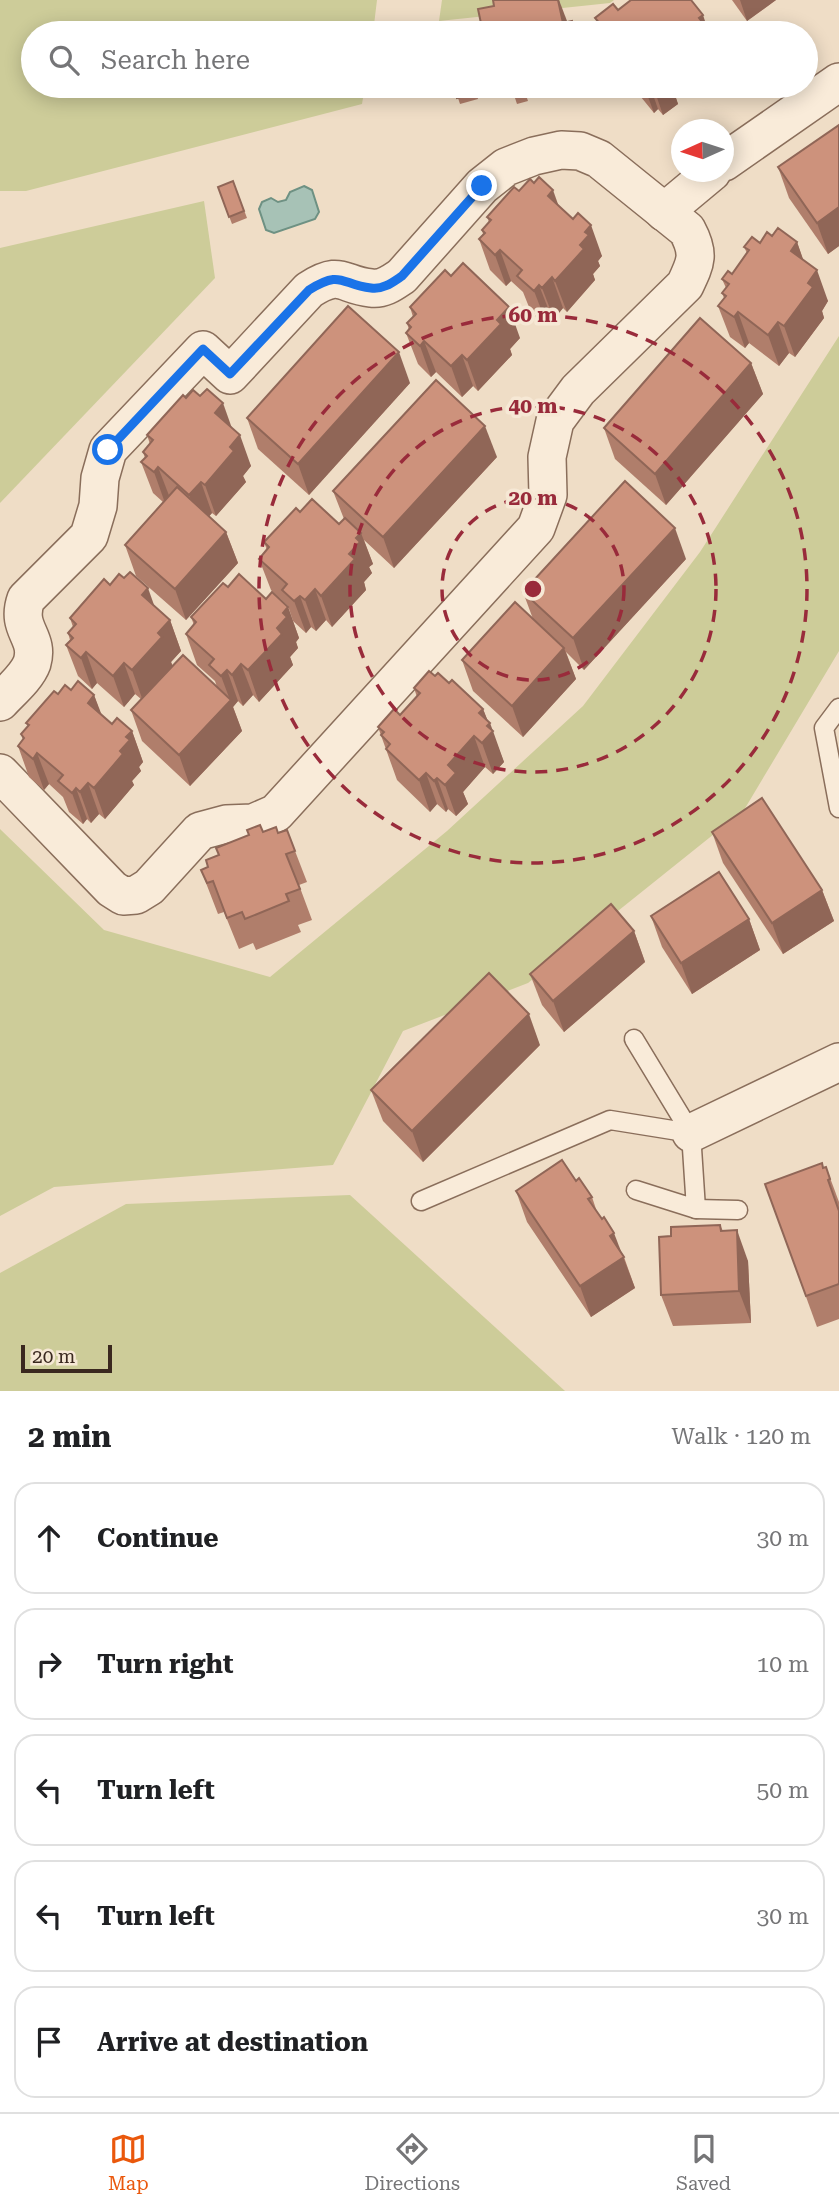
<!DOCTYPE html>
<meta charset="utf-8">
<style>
:root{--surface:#fff;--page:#f2f2f2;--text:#202124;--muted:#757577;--line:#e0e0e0;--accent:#ea580c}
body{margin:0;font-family:"Roboto Serif",serif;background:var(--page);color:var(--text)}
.compass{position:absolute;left:671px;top:119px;width:63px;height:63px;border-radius:50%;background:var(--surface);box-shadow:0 4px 18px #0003;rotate:267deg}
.scale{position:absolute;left:21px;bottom:18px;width:91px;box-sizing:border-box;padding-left:7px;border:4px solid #3a281f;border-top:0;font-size:19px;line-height:24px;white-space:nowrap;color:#3a281f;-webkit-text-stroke:5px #f6e8d5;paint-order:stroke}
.stop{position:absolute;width:21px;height:21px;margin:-16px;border:5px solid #1a73e8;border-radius:50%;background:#fff}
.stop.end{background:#1a73e8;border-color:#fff;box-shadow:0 2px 7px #0008}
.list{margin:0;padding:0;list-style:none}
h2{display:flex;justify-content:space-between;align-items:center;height:91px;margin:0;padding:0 28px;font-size:30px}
h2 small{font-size:23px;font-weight:400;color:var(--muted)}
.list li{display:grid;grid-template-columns:46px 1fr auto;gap:21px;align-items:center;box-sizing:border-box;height:112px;margin:0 14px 14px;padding:0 14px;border:2px solid var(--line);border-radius:21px}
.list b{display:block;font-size:26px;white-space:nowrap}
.list em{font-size:23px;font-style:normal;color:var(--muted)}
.icon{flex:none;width:38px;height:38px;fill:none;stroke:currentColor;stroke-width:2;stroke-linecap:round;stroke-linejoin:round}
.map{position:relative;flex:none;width:839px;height:1391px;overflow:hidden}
.search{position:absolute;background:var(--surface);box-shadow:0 4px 18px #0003;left:21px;right:21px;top:21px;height:77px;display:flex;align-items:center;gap:18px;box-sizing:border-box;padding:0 24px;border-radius:38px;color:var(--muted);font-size:26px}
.sheet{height:721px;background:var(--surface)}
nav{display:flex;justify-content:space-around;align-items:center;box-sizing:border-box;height:98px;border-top:2px solid var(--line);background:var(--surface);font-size:19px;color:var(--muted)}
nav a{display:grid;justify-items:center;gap:4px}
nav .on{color:var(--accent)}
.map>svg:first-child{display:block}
</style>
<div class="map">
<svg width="839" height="1391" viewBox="0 0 839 1391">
<rect width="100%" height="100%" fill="#efddc6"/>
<g fill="#cdcc99">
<path d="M0,0H377L373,33H33V86H365L362,104L26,191H0Z"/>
<path d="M442,0H614L610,3L439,21Z"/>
<path d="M204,201L215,278L0,503V248Z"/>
<path d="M839,336V651L744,810L528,983L403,1031L333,1165L54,1187L0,1216V829L104,930L270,977L447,831L583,706L700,552Z"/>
<path d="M350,1195L565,1391H0V1273L126,1204Z"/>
</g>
<path fill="#a7c2b6" stroke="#6e9183" stroke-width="2" d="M304,186L312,190L319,212L315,219L274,233L266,230L259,209L262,202L271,198L278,202L286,200L290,192Z"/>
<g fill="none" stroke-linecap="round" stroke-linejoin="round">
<g stroke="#8a6e5b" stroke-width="21">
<g id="service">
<path d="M839,708L824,728L839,808"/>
<path d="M634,1039L691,1133L696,1209L636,1190"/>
<path d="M421,1201L610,1120L691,1133"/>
<path d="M696,1209L738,1210"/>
</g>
</g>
<g stroke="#8a6e5b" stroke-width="40">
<g id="minor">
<path d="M724,162L839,82"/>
<path d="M664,212L712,172"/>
<path d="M0,702C10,691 27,677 32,663C40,636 15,630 26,599L89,536L98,506L100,478L108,450L203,350L230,375L309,290C342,269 341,285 371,288C383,290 393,282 402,276L482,186L506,167L534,156L561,150L580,151L599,159L687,230C700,254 696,262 685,285L578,390L555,421L547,457L548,495L536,528L276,813L253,823L226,824L200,831L149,887L136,895L123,896L112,889L0,773"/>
<path d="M691,1133L839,1062"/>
</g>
</g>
<use href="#service" stroke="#f9ebd9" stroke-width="18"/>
<use href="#minor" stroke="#f9ebd9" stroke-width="37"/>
</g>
<g fill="#b07e6b">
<path d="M732,0H776L747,21Z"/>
<path d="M454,86H475L478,99L460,104Z"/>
<path d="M491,86H564L565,91L556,93L554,89L526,95L528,101L517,104L514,95L501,98L498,90L493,92Z"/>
<path d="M632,86H687L675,95L678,104L663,115L658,109L654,113Z"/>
<path d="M839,125V246L828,254L789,198L778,167Z"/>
<path d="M233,181L247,218L232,224L218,187Z"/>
<path d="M519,191L559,206L602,256L598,261L600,266L593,274L595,280L567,312L563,308L554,319L551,316L546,322L529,307L523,292L511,281L506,286L490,270L479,239L483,234L482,230L489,222L487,217Z"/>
<path d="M772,236L797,242L803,260L828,301L822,311L824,318L795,357L789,353L779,366L749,343L745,348L730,337L718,306L724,298L722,293L726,288L722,279L732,274L747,253L744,247L760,243Z"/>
<path d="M410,307L520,338L510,349L512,355L478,391L473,386L462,397L436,372L431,377L418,364L406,333L409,330L407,323L413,317Z"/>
<path d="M751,363L763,394L666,505L615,459L604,428Z"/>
<path d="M410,383L309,495L258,449L247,418Z"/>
<path d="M232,428L251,466L243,476L246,482L216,516L212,513L209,516L226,532L238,563L186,620L136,576L125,545L163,502L153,493L141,462L145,458L143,452L150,444L147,435Z"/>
<path d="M497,457L394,568L364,540L373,564L369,567L372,573L364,582L366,590L332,627L326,620L316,631L311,627L306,633L293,621L288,606L271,590L259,559L267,550L264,542L300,512L339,524L344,519L333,491Z"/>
<path d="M686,559L584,670L566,652L576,679L523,737L473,691L462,660L533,619L523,592Z"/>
<path d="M110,585L154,605L170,620L181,651L171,662L173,666L217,687L215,681L197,665L186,634L194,625L191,617L228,587L288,607L299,638L296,642L298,648L290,657L293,665L259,702L253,695L243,706L238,701L233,707L242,731L190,786L142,741L131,710L141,699L135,694L124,707L97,683L92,689L78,676L66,645L70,640L68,633L73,627L70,618Z"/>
<path d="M435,676L449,683L483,709L504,762L493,774L485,767L463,792L468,804L456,816L448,809L446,812L437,804L430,812L397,780L378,727L400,715L417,697L414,688Z"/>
<path d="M71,690L94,695L101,715L112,724L132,731L143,762L139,767L141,771L132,781L134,785L105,819L99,814L91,823L87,819L83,824L69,812L63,797L49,784L44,790L29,777L18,746L23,740L21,734L28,727L26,723L58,694Z"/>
<path d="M263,832L278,833L295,851L307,882L299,885L312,920L298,925L301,932L256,950L253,943L239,949L224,912L218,914L201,870L208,867L219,855Z"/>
<path d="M712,832L822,890L834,921L783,954L723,863Z"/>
<path d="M651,916L749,919L760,950L692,994L662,947Z"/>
<path d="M634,931L645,962L564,1032L542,1005L530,974Z"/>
<path d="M540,1045L423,1162L383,1121L371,1090Z"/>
<path d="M826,1167L839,1202V1319L817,1327L765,1184Z"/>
<path d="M576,1181L592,1197L597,1212L624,1257L635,1288L591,1317L527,1222L516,1191Z"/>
<path d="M720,1225L723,1231L748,1261L751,1323L673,1326L661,1295L671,1236Z"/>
</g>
<g fill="#906657">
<path d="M558,0H559L567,21L569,33L563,23Z"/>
<path d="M740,0H776L747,21Z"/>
<path d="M703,15L709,33H704L699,18Z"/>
<path d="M644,86H650L658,109L654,113Z"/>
<path d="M653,86H687L675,95L678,104L663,115Z"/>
<path d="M553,190L564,221L548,196Z"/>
<path d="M839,207V246L828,254L817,223Z"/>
<path d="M591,225L602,256L598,261L600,266L593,274L595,280L567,312L555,281L580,245L585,232Z"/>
<path d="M797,242L808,273L791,251Z"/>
<path d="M500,250L511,281L506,286L495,255Z"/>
<path d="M817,270L828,301L822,311L824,318L795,357L784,326L808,283Z"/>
<path d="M552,277L563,308L554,319L542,288Z"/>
<path d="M539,285L551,316L546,322L534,291Z"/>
<path d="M509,307L520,338L510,349L512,355L478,391L467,360L497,320Z"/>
<path d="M738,312L749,343L745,348L734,317Z"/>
<path d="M778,322L789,353L779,366L768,335Z"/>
<path d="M424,341L436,372L431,377L420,346Z"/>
<path d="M399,352L410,383L309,495L298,464Z"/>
<path d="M462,355L473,386L462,397L451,366Z"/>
<path d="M751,363L763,394L666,505L655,474Z"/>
<path d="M223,403L234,434L215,413Z"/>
<path d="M485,426L497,457L394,568L383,537Z"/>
<path d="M240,435L251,466L243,476L246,482L216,516L205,485L230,447Z"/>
<path d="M158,467L170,498L165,503L154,472Z"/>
<path d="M201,482L212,513L201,526L189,495Z"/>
<path d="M675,528L686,559L584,670L573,638Z"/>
<path d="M226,532L238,563L186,620L175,589Z"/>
<path d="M361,533L373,564L369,567L372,573L364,582L366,590L332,627L321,596L356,538Z"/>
<path d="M148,588L159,619L142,595Z"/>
<path d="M315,589L326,620L316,631L305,600Z"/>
<path d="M300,596L311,627L306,633L294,601Z"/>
<path d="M288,607L299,638L296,642L298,648L290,657L293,665L259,702L248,670L277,628L283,613Z"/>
<path d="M170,620L181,651L171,662L173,668L143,701L132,670L158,633Z"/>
<path d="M564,648L576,679L523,737L512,706Z"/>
<path d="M86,652L97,683L92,689L81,658Z"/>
<path d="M124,663L135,694L124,707L113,676Z"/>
<path d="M241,664L253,695L243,706L232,675Z"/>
<path d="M227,670L238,701L233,707L242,731L190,786L179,755L230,700L221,676Z"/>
<path d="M94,695L106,726L88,703Z"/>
<path d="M483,709L489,724L490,723L493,731L504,762L493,774L482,743L479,713Z"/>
<path d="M132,731L143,762L139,767L141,771L132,781L134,785L105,819L94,788L120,751L126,737Z"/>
<path d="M474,736L485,767L463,792L468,804L456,816L445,785L448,765Z"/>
<path d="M37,753L49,784L44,790L33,759Z"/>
<path d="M426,773L437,804L430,812L419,780Z"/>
<path d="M437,778L448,809L446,812L434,781Z"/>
<path d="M88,783L99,814L91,823L80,792Z"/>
<path d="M76,788L87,819L83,824L72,793Z"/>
<path d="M822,890L834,921L783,954L772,923Z"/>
<path d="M749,919L760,950L692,994L681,963Z"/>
<path d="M634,931L645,962L564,1032L553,1001Z"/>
<path d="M529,1014L540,1045L423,1162L412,1131Z"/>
<path d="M737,1230L748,1261L751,1323L739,1291Z"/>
<path d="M614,1233L635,1288L591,1317L580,1286L610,1236Z"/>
</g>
<g fill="#cd927c" stroke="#906657" stroke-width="2">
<path d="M493,0H558L563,23L572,21L575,33H483L478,9L494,6Z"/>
<path d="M631,0H691L703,15L699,18L708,29L704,32L705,33H604L599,27L601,25L595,18L613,4L618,10Z"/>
<path d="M454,86H474L476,92L457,98Z"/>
<path d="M839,125V207L817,223L778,167Z"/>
<path d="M539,177L553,190L548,196L573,219L578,213L591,225L585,232L589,235L580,245L584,249L555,281L552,277L542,288L539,285L534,291L517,276L522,270L500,250L495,255L479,239L485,233L482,230L491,220L487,217L514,187L519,191L530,179L534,183Z"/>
<path d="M233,181L244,211L229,217L218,187Z"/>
<path d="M778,228L797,242L791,251L817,270L808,283L813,287L784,326L778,322L768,335L738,312L734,317L718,306L726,296L722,293L729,284L722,279L728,271L732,274L749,250L744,247L752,237L760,243L767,232L772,236Z"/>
<path d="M463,263L509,307L497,320L501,324L467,360L462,355L451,366L424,341L420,346L406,333L411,327L407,323L416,314L410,307L445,270L451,276Z"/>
<path d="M348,306L399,352L298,464L247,418Z"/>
<path d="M700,318L751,363L655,474L604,428Z"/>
<path d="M436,380L485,426L383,537L333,491Z"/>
<path d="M207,389L223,403L215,413L240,435L230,447L234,451L205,485L201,482L189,495L158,467L154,472L141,462L147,456L143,452L153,440L147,435L183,395L186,398L193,390L200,396Z"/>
<path d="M625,481L675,528L573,638L523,592Z"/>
<path d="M177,487L226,532L175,589L125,545Z"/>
<path d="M312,499L339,524L345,518L361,533L356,538L360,542L349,554L355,559L321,596L315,589L305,600L300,596L294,601L282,590L287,584L259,559L269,547L264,542L296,508L300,512Z"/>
<path d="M130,572L148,588L142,595L170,620L158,633L162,637L132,670L124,663L113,676L86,652L81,658L66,645L73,638L68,633L76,624L70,618L104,579L110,585L119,574L124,578Z"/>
<path d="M239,574L266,599L272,592L288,607L283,613L287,617L277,628L282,634L248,670L241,664L232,675L227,670L221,676L209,665L214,659L186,634L196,622L191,617L223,583L228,587Z"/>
<path d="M515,602L564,648L512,706L462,660Z"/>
<path d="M183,655L231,700L179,755L131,710Z"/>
<path d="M429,671L435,676L438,673L449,683L452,680L483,709L479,713L490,723L487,726L493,731L482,743L474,736L448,765L456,773L445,785L437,778L434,781L426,773L419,780L386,749L390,744L381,735L384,732L378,727L394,709L400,715L420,693L414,688Z"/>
<path d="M78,681L94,695L88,703L112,724L117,718L132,731L126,737L130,740L120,751L123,754L94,788L88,783L80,792L76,788L72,793L58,781L63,775L37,753L33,759L18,746L24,738L21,734L29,725L26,723L54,691L58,694L65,685L71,690Z"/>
<path d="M762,798L822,890L772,923L712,832Z"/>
<path d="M260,825L263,832L276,827L278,833L287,830L295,851L286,854L300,889L286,894L289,901L245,919L242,912L227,918L213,881L207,883L201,870L208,867L206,860L219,855L216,848L249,835L247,830Z"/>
<path d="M719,872L749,919L681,963L651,916Z"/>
<path d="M611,904L634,931L553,1001L530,974Z"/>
<path d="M489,973L529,1014L412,1131L371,1090Z"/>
<path d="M562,1160L576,1181L579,1178L592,1197L588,1199L602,1219L604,1217L614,1233L610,1236L624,1257L580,1286L516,1191Z"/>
<path d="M822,1163L823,1168L826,1167L830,1179L828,1180L839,1211V1284L806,1296L765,1184Z"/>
<path d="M720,1225L721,1231L737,1230L739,1291L661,1295L659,1237L671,1236V1227Z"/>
</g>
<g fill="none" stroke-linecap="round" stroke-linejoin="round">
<path stroke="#1a73e8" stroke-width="9" d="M108,450L203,349L230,374L309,290C342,269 341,285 371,288C383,290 393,282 402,276L482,186"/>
</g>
<g fill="none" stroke="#992b3b" stroke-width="3.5" stroke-dasharray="12 9">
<circle cx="533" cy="589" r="91"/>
<circle cx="533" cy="589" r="183"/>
<circle cx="533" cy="589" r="274"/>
</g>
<circle cx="533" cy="589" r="10" fill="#992b3b" stroke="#f6e8d5" stroke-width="3.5"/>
<g font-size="21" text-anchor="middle" font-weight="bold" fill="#992b3b" stroke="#f6e8d5" stroke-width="7" stroke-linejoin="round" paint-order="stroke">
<text x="533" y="322">60 m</text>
<text x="533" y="413">40 m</text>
<text x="533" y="505">20 m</text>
</g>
</svg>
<svg class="compass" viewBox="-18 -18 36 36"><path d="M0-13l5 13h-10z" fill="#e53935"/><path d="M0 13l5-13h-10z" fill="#757577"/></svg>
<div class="scale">20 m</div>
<div class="stop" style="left:108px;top:450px"></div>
<div class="stop end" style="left:482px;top:186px"></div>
<div class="search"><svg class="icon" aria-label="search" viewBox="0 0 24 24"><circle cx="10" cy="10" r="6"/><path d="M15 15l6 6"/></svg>Search here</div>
</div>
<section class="sheet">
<h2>2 min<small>Walk · 120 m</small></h2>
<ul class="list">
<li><svg class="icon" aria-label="ahead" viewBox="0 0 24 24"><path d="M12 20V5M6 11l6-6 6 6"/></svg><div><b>Continue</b></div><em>30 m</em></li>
<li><svg class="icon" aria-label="right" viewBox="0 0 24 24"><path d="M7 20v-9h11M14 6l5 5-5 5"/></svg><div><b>Turn right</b></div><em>10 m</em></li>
<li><svg class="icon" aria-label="left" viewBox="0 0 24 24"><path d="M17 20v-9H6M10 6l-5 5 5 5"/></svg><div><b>Turn left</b></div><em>50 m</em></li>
<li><svg class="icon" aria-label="left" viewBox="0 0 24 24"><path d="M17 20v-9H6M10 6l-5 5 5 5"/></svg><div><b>Turn left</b></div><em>30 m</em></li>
<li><svg class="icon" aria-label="arrive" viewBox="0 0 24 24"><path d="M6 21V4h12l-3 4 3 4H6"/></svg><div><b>Arrive at destination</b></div></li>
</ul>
</section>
<nav>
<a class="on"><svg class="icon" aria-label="map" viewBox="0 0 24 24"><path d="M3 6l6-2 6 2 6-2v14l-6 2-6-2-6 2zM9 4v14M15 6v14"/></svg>Map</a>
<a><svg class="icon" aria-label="directions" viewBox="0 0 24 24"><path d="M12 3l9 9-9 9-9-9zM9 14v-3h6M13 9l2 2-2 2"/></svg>Directions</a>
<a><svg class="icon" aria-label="saved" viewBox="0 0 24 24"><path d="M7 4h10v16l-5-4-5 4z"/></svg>Saved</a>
</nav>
